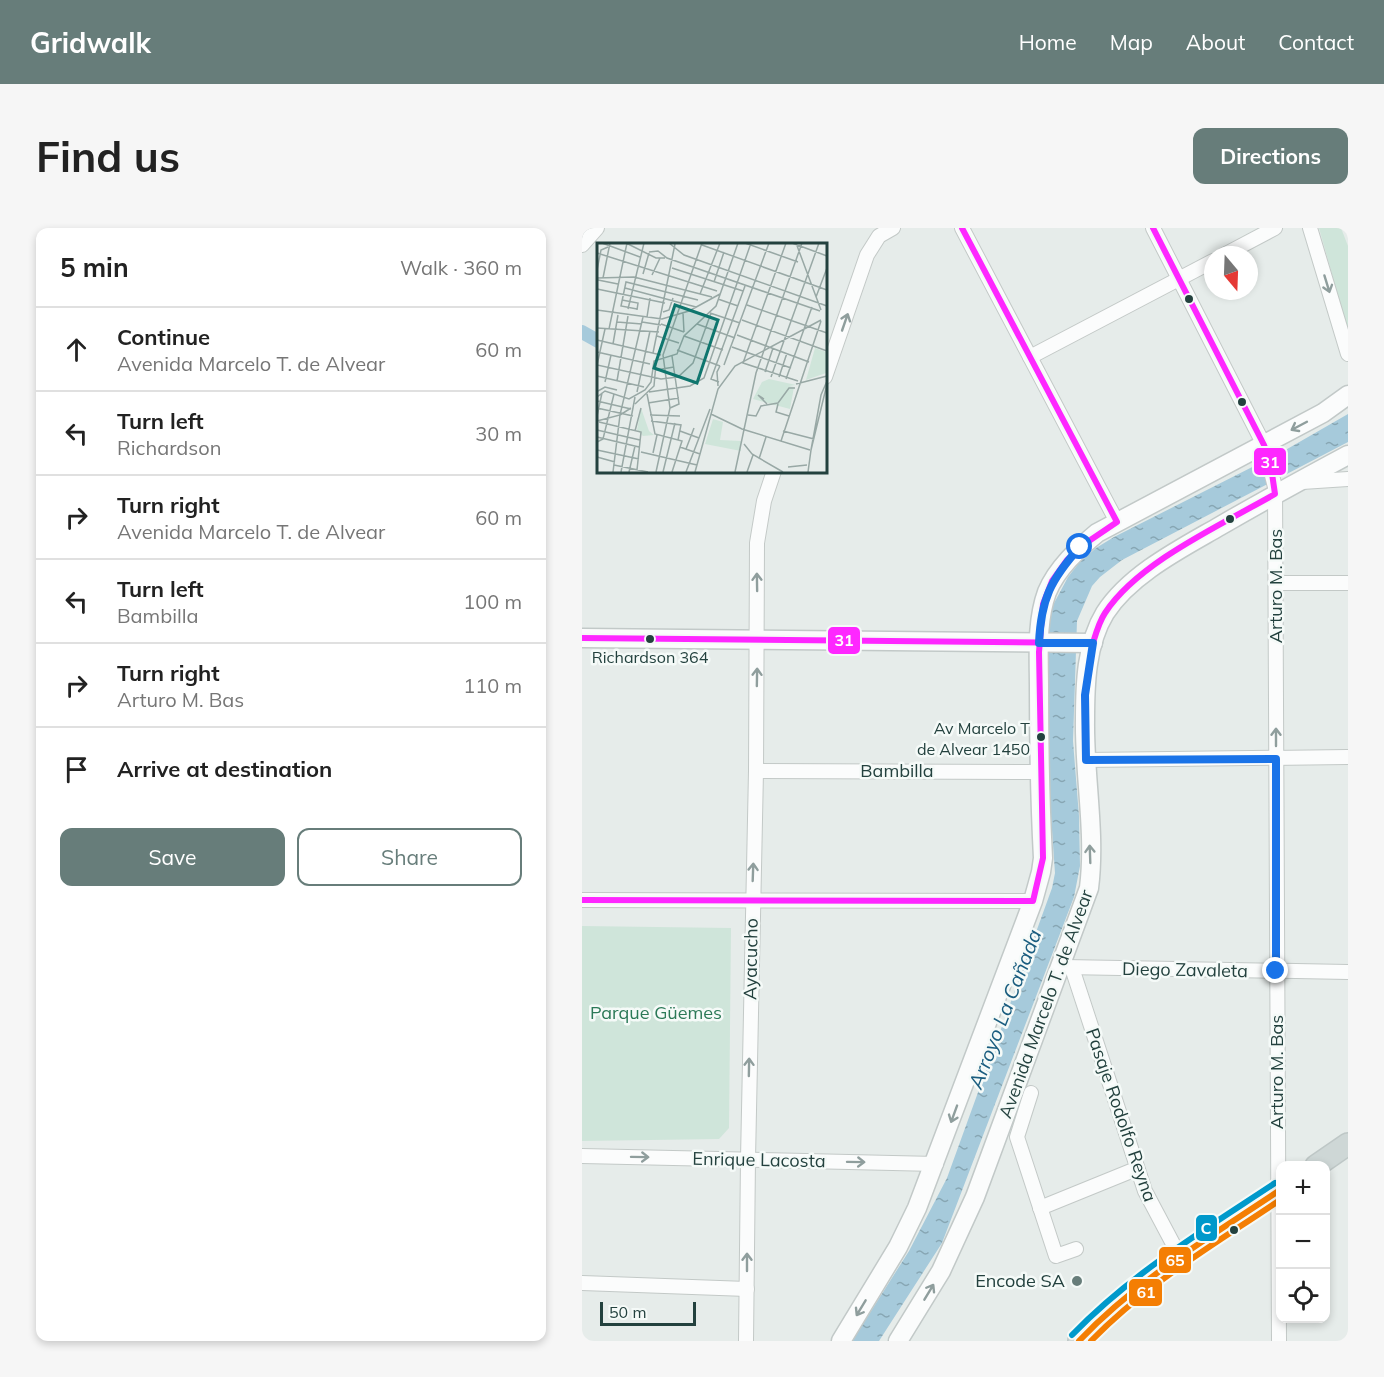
<!DOCTYPE html>
<meta charset="utf-8">
<style>
:root{--surface:#fff;--page:#f6f6f6;--text:#222;--muted:#767676;--line:#e0e0e0;--accent:#677d7a}
body{margin:0;font-family:Mulish,sans-serif;background:var(--page);color:var(--text)}
.controls{position:absolute;right:18px;bottom:18px;display:grid;overflow:hidden;border-radius:12px;box-shadow:0 3px 9px #0003}
.controls button{width:54px;height:54px;display:grid;place-items:center;padding:0;border:0;border-bottom:2px solid var(--line);background:var(--surface);color:var(--text);font:30px sans-serif}
.compass{position:absolute;left:622px;top:18px;width:54px;height:54px;border-radius:50%;background:var(--surface);box-shadow:0 3px 9px #0003;rotate:161deg}
.scale{position:absolute;left:18px;bottom:15px;width:96px;box-sizing:border-box;padding-left:6px;border:3px solid #23413e;border-top:0;font-size:16px;line-height:21px;white-space:nowrap;color:#23413e;-webkit-text-stroke:4px #f5faf8;paint-order:stroke}
.stop{position:absolute;width:18px;height:18px;margin:-14px;border:4px solid #1a73e8;border-radius:50%;background:#fff}
.stop.end{background:#1a73e8;border-color:#fff;box-shadow:0 2px 6px #0008}
.list{margin:0;padding:0;list-style:none}
h2{display:flex;justify-content:space-between;align-items:center;height:78px;margin:0;padding:0 24px;font-size:26px}
h2 small{font-size:20px;font-weight:400;color:var(--muted)}
.list li{display:grid;grid-template-columns:39px 1fr auto;gap:18px;align-items:center;box-sizing:border-box;height:84px;padding:0 24px;border-top:2px solid var(--line)}
.list b{display:block;font-size:22px;white-space:nowrap}
.list p{margin:0;font-size:20px;white-space:nowrap;color:var(--muted)}
.list em{font-size:20px;font-style:normal;color:var(--muted)}
.actions{display:flex;gap:12px;padding:18px 24px}
.actions a{flex:1;padding:14px 0;border:2px solid var(--accent);border-radius:12px;text-align:center;font-size:21px;color:var(--accent)}
.actions .main{background:var(--accent);color:#fff}
.icon{flex:none;width:33px;height:33px;fill:none;stroke:currentColor;stroke-width:2;stroke-linecap:round;stroke-linejoin:round}
.map{position:relative;flex:none;width:766px;height:1113px;overflow:hidden;border-radius:12px}
header{display:flex;align-items:center;gap:36px;box-sizing:border-box;height:84px;padding:0 30px;background:var(--accent);color:#fff}
header strong{font-size:28px}
nav{display:flex;gap:33px;margin-inline-start:auto;font-size:21px}
.intro{display:flex;align-items:center;justify-content:space-between;box-sizing:border-box;height:144px;padding:0 36px}
h1{margin:0;font-size:42px}
.button{padding:15px 27px;border-radius:12px;background:var(--accent);color:#fff;font-size:21px;font-weight:700}
main{display:flex;gap:36px;padding:0 36px}
aside{flex:1;background:var(--surface);border-radius:12px;box-shadow:0 3px 9px #0003}
.map>svg:first-child{display:block}
</style>
<header>
<strong>Gridwalk</strong>
<nav><a>Home</a><a>Map</a><a>About</a><a>Contact</a></nav>
</header>
<div class="intro"><h1>Find us</h1><a class="button">Directions</a></div>
<main>
<aside>
<h2>5 min<small>Walk · 360 m</small></h2>
<ul class="list">
<li><svg class="icon" aria-label="ahead" viewBox="0 0 24 24"><path d="M12 20V5M6 11l6-6 6 6"/></svg><div><b>Continue</b><p>Avenida Marcelo T. de Alvear</p></div><em>60 m</em></li>
<li><svg class="icon" aria-label="left" viewBox="0 0 24 24"><path d="M17 20v-9H6M10 6l-5 5 5 5"/></svg><div><b>Turn left</b><p>Richardson</p></div><em>30 m</em></li>
<li><svg class="icon" aria-label="right" viewBox="0 0 24 24"><path d="M7 20v-9h11M14 6l5 5-5 5"/></svg><div><b>Turn right</b><p>Avenida Marcelo T. de Alvear</p></div><em>60 m</em></li>
<li><svg class="icon" aria-label="left" viewBox="0 0 24 24"><path d="M17 20v-9H6M10 6l-5 5 5 5"/></svg><div><b>Turn left</b><p>Bambilla</p></div><em>100 m</em></li>
<li><svg class="icon" aria-label="right" viewBox="0 0 24 24"><path d="M7 20v-9h11M14 6l5 5-5 5"/></svg><div><b>Turn right</b><p>Arturo M. Bas</p></div><em>110 m</em></li>
<li><svg class="icon" aria-label="arrive" viewBox="0 0 24 24"><path d="M6 21V4h12l-3 4 3 4H6"/></svg><div><b>Arrive at destination</b></div></li>
</ul>
<div class="actions"><a class="main">Save</a><a>Share</a></div>
</aside>
<div class="map">
<svg width="766" height="1113" viewBox="0 0 766 1113">
<defs>
<pattern id="water-ripples" width="26" height="14" patternUnits="userSpaceOnUse" patternTransform="scale(1.5)"><rect width="26" height="14" fill="#a6cadb"/><path d="M2 4q2-2 4 0t4 0M15 11q2-2 4 0t4 0" fill="none" stroke="#87a6b3"/></pattern>
</defs>
<rect width="100%" height="100%" fill="#e6ecea"/>
<g fill="#cfe5da">
<path d="M737,0H759L766,18V103Z"/>
<path d="M0,698L149,700L147,900L137,911L0,913Z"/>
</g>
<path fill="url(#water-ripples)" d="M766,186V214L540,332L518,349L510,358L495,393L491,513L497,588L498,638L492,669L360,1015L297,1113H270L327,1023L365,950L470,660L473,645L464,517L465,401L471,377L486,349L497,335L514,320L532,309L700,224Z"/>
<g fill="none" stroke-linecap="round" stroke-linejoin="round">
<path stroke="#a6cadb" stroke-width="14" d="M0,104L16,113"/>
<g stroke="#c3c9c7" stroke-width="16">
<g id="minor">
<path d="M380,0L535,294"/>
<path d="M571,0L682,217L693,259L697,1113"/>
<path d="M728,0L766,126"/>
<path d="M0,17L15,0"/>
<path d="M642,27L693,0"/>
<path d="M448,129L631,33"/>
<path d="M243,149L285,27L297,8L311,0"/>
<path d="M720,254L766,251"/>
<path d="M695,355H766"/>
<path d="M504,532L766,529"/>
<path d="M174,543L457,544"/>
<path d="M0,672L451,673"/>
<path d="M483,739L766,744"/>
<path d="M490,740L563,963L598,1029"/>
<path d="M449,865L435,909L474,1028L494,1021"/>
<path d="M0,928L354,936"/>
<path d="M458,980L554,941"/>
<path d="M0,1055L165,1061"/>
<path d="M164,1113L166,931L174,543L175,315L182,273L192,243"/>
</g>
</g>
<g stroke="#c2c9c8" stroke-width="21">
<g id="secondary">
<path d="M0,410L511,415"/>
<path d="M259,1113L316,1019L335,980L451,673L459,644L461,630C458,573 457,517 457,460C457,429 454,394 465,364C475,340 496,321 515,305L741,185L766,167"/>
<path d="M316,1113L359,1043L393,969L507,660C514,605 502,547 503,492C503,457 504,416 523,385C548,346 600,320 638,298C681,273 723,250 766,227"/>
</g>
</g>
<g stroke="#bec7c6" stroke-width="24">
<g id="primary">
<path d="M734,938L766,916"/>
<path d="M497,1113C551,1051 631,1008 698,962"/>
</g>
</g>
<use href="#minor" stroke="#fbfcfc" stroke-width="14"/>
<use href="#secondary" stroke="#fbfcfc" stroke-width="18"/>
<use href="#primary" stroke="#ced7d6" stroke-width="21"/>
<g stroke="#f5faf8" stroke-width="10">
<g id="bus-1">
<path d="M0,410L511,415C514,405 517,394 523,385C556,334 641,296 693,266L688,232L682,217L571,0"/>
<path d="M0,672L451,673L461,630L457,424L461,376L470,353L485,332L504,315L535,294L380,0"/>
</g>
</g>
<g stroke="#f5faf8" stroke-width="10">
<path id="bus-2" d="M497,1113C556,1051 628,1009 698,962"/>
</g>
<g stroke="#f5faf8" stroke-width="10">
<path id="bus-3" d="M509,1113C564,1056 633,1016 698,972"/>
</g>
<g stroke="#f5faf8" stroke-width="10">
<path id="bus-4" d="M490,1107C550,1045 622,1002 693,955"/>
</g>
<use href="#bus-1" stroke="#fe27ff" stroke-width="6"/>
<use href="#bus-2" stroke="#f47e03" stroke-width="6"/>
<use href="#bus-3" stroke="#f47e03" stroke-width="6"/>
<use href="#bus-4" stroke="#0099cb" stroke-width="6"/>
</g>
<defs><path id="oneway-shaft" d="M-6 0H5M1.5-3L5.5 0L1.5 3" fill="none" stroke-width="1.6" stroke-linecap="round" stroke-linejoin="round" transform="scale(1.5)"/></defs>
<g stroke="#8f9e9d">
<use href="#oneway-shaft" transform="translate(745 56) rotate(73)"/>
<use href="#oneway-shaft" transform="translate(263 94) rotate(-71)"/>
<use href="#oneway-shaft" transform="translate(717 198) rotate(152)"/>
<use href="#oneway-shaft" transform="translate(175 354) rotate(-91)"/>
<use href="#oneway-shaft" transform="translate(175 449) rotate(-89)"/>
<use href="#oneway-shaft" transform="translate(694 509) rotate(-90)"/>
<use href="#oneway-shaft" transform="translate(508 626) rotate(-92)"/>
<use href="#oneway-shaft" transform="translate(171 644) rotate(-88)"/>
<use href="#oneway-shaft" transform="translate(167 839) rotate(-89)"/>
<use href="#oneway-shaft" transform="translate(372 886) rotate(110)"/>
<use href="#oneway-shaft" transform="translate(58 929) rotate(1)"/>
<use href="#oneway-shaft" transform="translate(274 934) rotate(1)"/>
<use href="#oneway-shaft" transform="translate(165 1034) rotate(-90)"/>
<use href="#oneway-shaft" transform="translate(347 1064) rotate(-59)"/>
<use href="#oneway-shaft" transform="translate(279 1080) rotate(121)"/>
</g>
<g fill="none" stroke-linecap="round" stroke-linejoin="round">
<path stroke="#1a73e8" stroke-width="8" d="M498,319C469,351 459,371 457,415H511L503,467L504,532L694,531V743"/>
</g>
<g fill="#23413e" stroke="#f5faf8" stroke-width="2">
<circle cx="607" cy="71" r="5"/>
<circle cx="660" cy="174" r="5"/>
<circle cx="648" cy="291" r="5"/>
<circle cx="68" cy="411" r="5"/>
<circle cx="459" cy="509" r="5"/>
<circle cx="652" cy="1002" r="5"/>
</g>
<circle fill="#677d7a" stroke="#f5faf8" stroke-width="2" cx="495" cy="1053" r="6"/>
<g text-anchor="middle" stroke-width="5" stroke-linejoin="round" paint-order="stroke">
<g font-size="16" fill="#23413e" stroke="#f5faf8">
<text x="68" y="435">Richardson 364</text>
<text x="448" y="506" text-anchor="end">Av Marcelo T<tspan x="448" dy="21">de Alvear 1450</tspan></text>
</g>
<g font-size="18" fill="#23413e" stroke="#f5faf8">
<text transform="translate(694 358) rotate(-90)" y="6">Arturo M. Bas</text>
<text x="315" y="549">Bambilla</text>
<text transform="translate(169 731) rotate(-89)" y="6">Ayacucho</text>
<text transform="translate(603 742) rotate(1)" y="6">Diego Zavaleta</text>
<text transform="translate(464 776) rotate(-70)" y="6">Avenida Marcelo T. de Alvear</text>
<text transform="translate(695 844) rotate(-90)" y="6">Arturo M. Bas</text>
<text transform="translate(539 887) rotate(71)" y="6">Pasaje Rodolfo Reyna</text>
<text transform="translate(177 932) rotate(1)" y="6">Enrique Lacosta</text>
</g>
<g font-size="18" fill="#2b7957" stroke="#f5faf8">
<text x="74" y="791">Parque Güemes</text>
</g>
<g font-size="18" fill="#23413e" stroke="#f5faf8" text-anchor="end">
<text x="483" y="1059">Encode SA</text>
</g>
<g font-size="20" font-style="italic" fill="#1a5d7f" stroke="#f5faf8">
<text transform="translate(423 781) rotate(-69)" y="7">Arroyo La Cañada</text>
</g>
</g>
<g transform="translate(15 15)">
<rect width="230" height="230" fill="#e6ecea"/>
<path d="M218,105L229,109V130L209,137ZM172,136L199,142L192,143L197,144L193,166L156,156L165,139ZM44,165L52,188L57,192L46,193L40,187ZM116,176L126,179L123,197L144,198V208L108,201Z" fill="#cfe5da"/>
<path fill="none" stroke="#98a8a5" stroke-width="1.5" d="M5,0L43,14M29,0L59,15H68M72,0L87,12L230,63M148,0L201,19M189,0L146,120L201,138M195,0L230,13M199,0L224,67M105,2L230,47M52,9L61,8L70,15L223,68M0,10L120,48M75,25L146,48M0,27L4,7L11,4M46,31L52,10M55,32L63,15M0,35L37,34L115,54M6,35L13,0M1,37L21,41M117,39L127,9M28,45L99,64M0,46L68,60M103,51L123,0M219,54L230,25M121,56L141,63M25,57L41,60L40,67M150,62L230,90M31,66L47,0M40,66L24,63L29,39L101,57M0,67L65,76L92,68L123,51M66,69L72,67L76,55M86,70L87,89M113,70L143,80M50,74L53,55M145,77L230,108M20,79L45,81M45,79L64,82M64,81L87,89M100,81L138,95M0,85L62,89M8,86L0,122L64,136L81,134L96,120L114,70M12,86L30,0M140,92L212,119M60,93L82,100M87,93L126,107M0,97L64,112M16,101L21,72M135,104L194,125M80,107L123,123M0,109L53,121M56,110L78,1M127,122L172,0M59,127L77,124M168,129L176,105M0,133L47,144M174,134L222,0M182,134L190,110M189,136L215,64M20,138L31,73M230,138L224,152L214,207L230,141M8,139L14,112M122,139L114,136L148,43M199,141L230,133M121,143L120,129L123,123M1,148L8,144L20,147M40,149L53,88M52,149L93,143L107,135L154,0M50,151L58,191L85,198L75,229M0,154L8,148L32,156L48,147L54,139L57,118L80,111L87,93L119,63L141,0M167,156L161,152L170,161M0,158L34,166M51,160L82,155M38,161L57,143L59,120M181,161L179,169L192,173M0,165L36,173M73,165L82,161L75,113M114,171L145,186L213,207M53,172L83,173M151,172L159,173L164,163L181,160L192,145H198M0,173L5,150M0,178L23,172L46,74M54,178L84,182L81,197M2,179L44,189L40,227M0,187L43,197M38,188L44,165M83,188L102,195M186,188L217,196M0,194L42,204M184,198L224,78M0,199L6,196L17,151M147,201L155,211L186,229M83,204L103,211M89,206L97,185M0,207L42,216M44,209L100,222M56,210L60,192M0,214L18,219M162,216L169,194M17,222L51,229M191,224L210,222M16,229L23,172L34,165M24,229L38,154M32,229L38,203M59,229L73,165L66,112L105,0M66,229L78,180M89,229L113,166M98,229L121,146L138,123L224,77M138,229L159,130L205,0M150,229L156,212M211,229L214,207"/>
<path fill="#0f766e" fill-opacity="0.15" stroke="#0f766e" stroke-width="3" d="M78,62L121,77L100,140L57,125Z"/>
<rect width="230" height="230" fill="none" stroke="#23413e" stroke-width="3"/>
</g>
<g stroke="#f5faf8" stroke-width="2">
<rect x="671" y="219" width="34" height="29" rx="6" fill="#fe27ff"/>
<rect x="245" y="398" width="34" height="29" rx="6" fill="#fe27ff"/>
<rect x="613" y="986" width="23" height="28" rx="6" fill="#0099cb"/>
<rect x="576" y="1018" width="34" height="28" rx="6" fill="#f47e03"/>
<rect x="546" y="1050" width="35" height="29" rx="6" fill="#f47e03"/>
</g>
<g font-size="16" text-anchor="middle" font-weight="bold" fill="#fff">
<text x="688" y="240">31</text>
<text x="262" y="418">31</text>
<text x="624" y="1006">C</text>
<text x="593" y="1038">65</text>
<text x="564" y="1070">61</text>
</g>
</svg>
<div class="controls">
<button>+</button>
<button>−</button>
<button><svg class="icon" aria-label="locate" viewBox="0 0 24 24"><circle cx="12" cy="12" r="6"/><path d="M12 2v4M12 18v4M2 12h4M18 12h4"/></svg></button>
</div>
<svg class="compass" viewBox="-18 -18 36 36"><path d="M0-13l5 13h-10z" fill="#e53935"/><path d="M0 13l5-13h-10z" fill="#767676"/></svg>
<div class="scale">50 m</div>
<div class="stop" style="left:498px;top:319px"></div>
<div class="stop end" style="left:694px;top:743px"></div>
</div>
</main>
